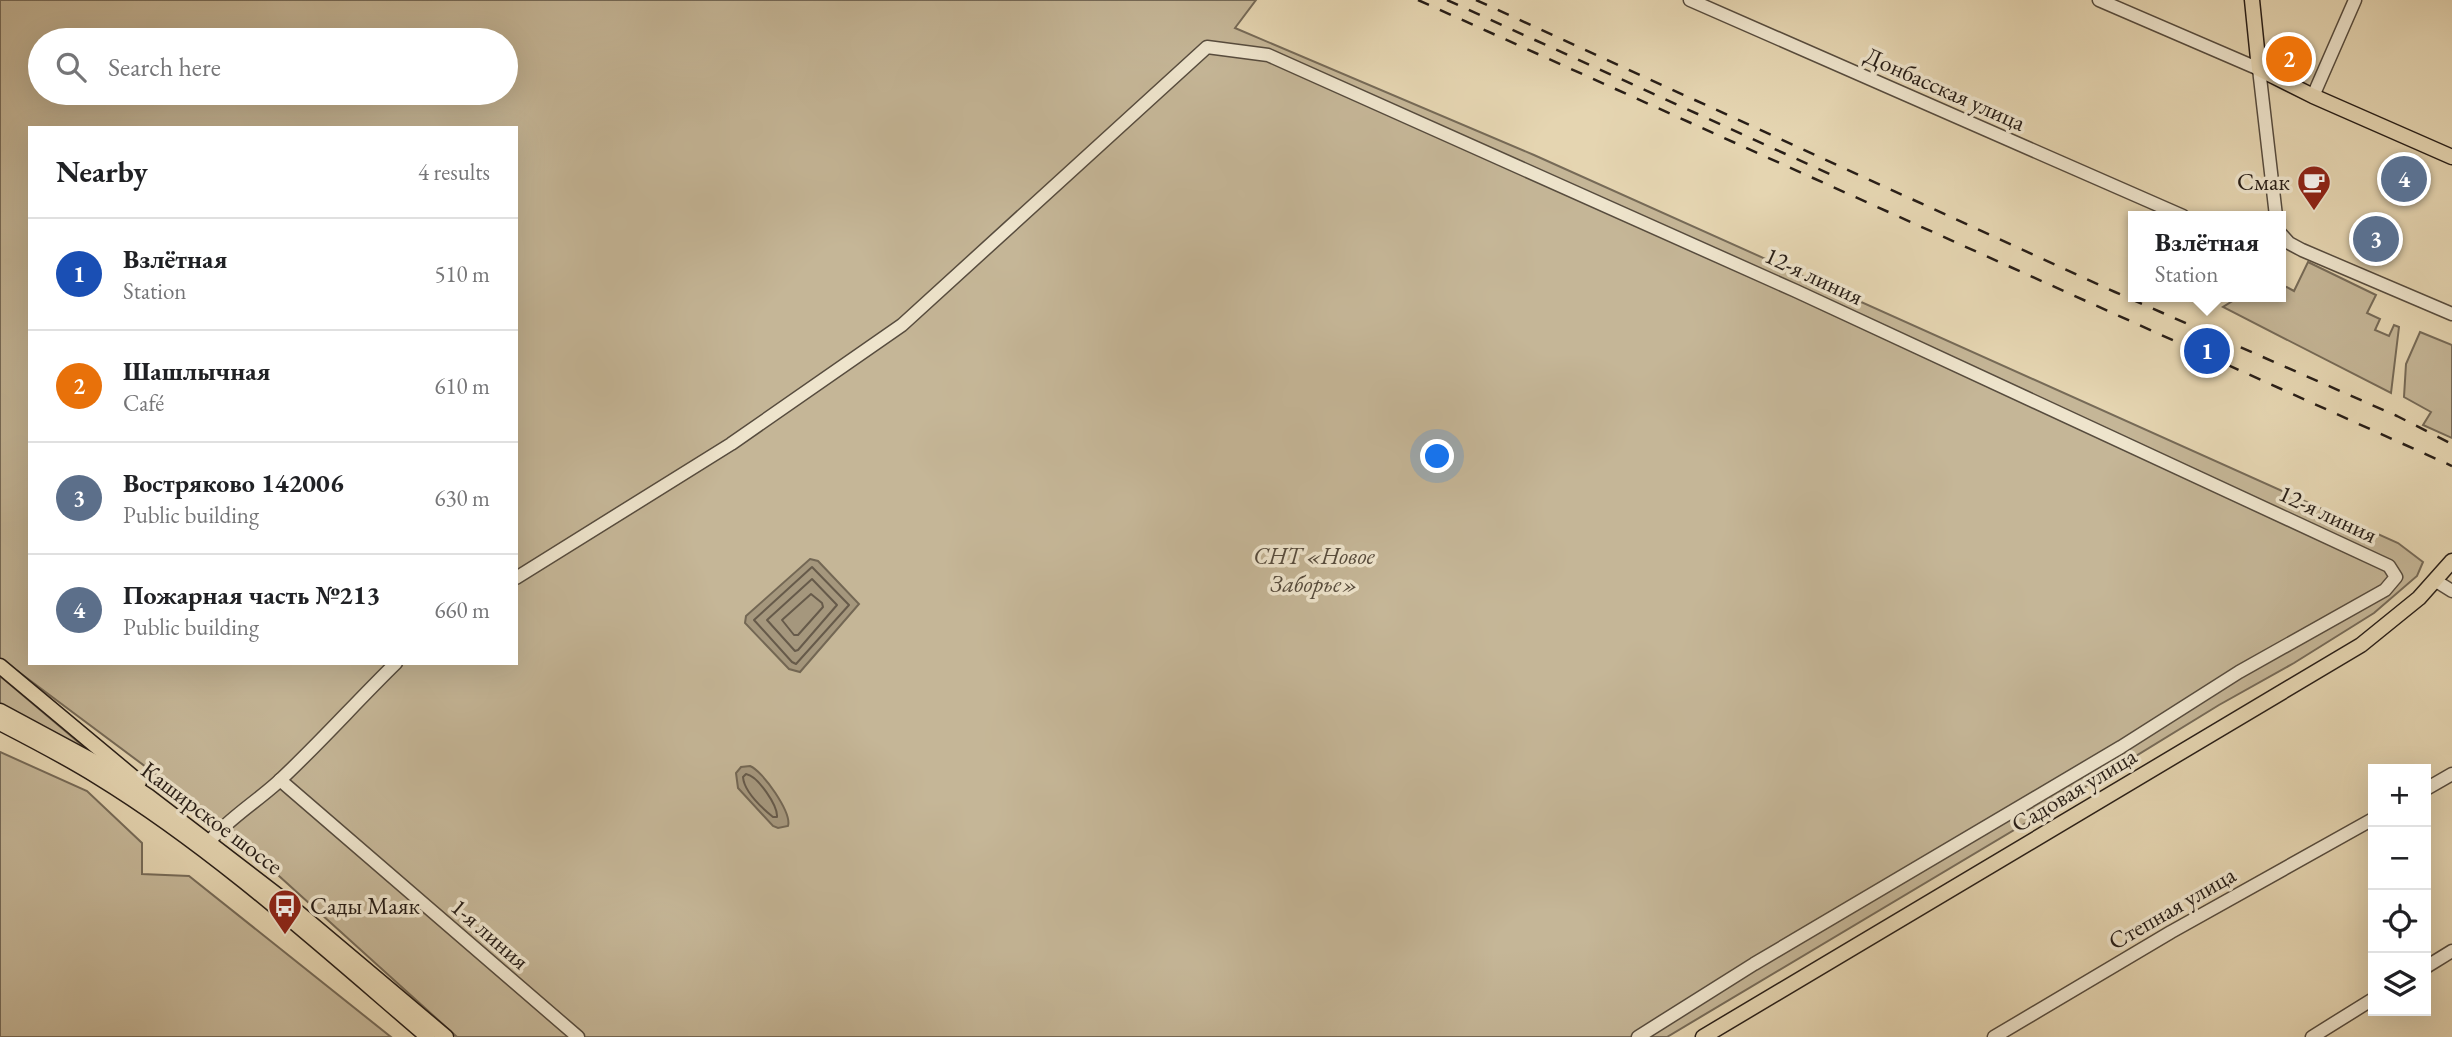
<!DOCTYPE html>
<meta charset="utf-8">
<style>
:root{--surface:#fff;--page:#f6f6f6;--text:#202124;--muted:#757577;--line:#e0e0e0;--accent:#b45309}
body{margin:0;font-family:"EB Garamond",serif;background:var(--page);color:var(--text)}
.controls{position:absolute;right:21px;bottom:21px;display:grid;overflow:hidden;border-radius:0px;box-shadow:0 7px 28px #0002}
.controls button{width:63px;height:63px;display:grid;place-items:center;padding:0;border:0;border-bottom:2px solid var(--line);background:var(--surface);color:var(--text);font:35px sans-serif}
.you{position:absolute;left:1438px;top:457px;width:24px;height:24px;margin:-18px;border:5px solid #fff;border-radius:50%;background:#1a73e8;box-shadow:0 0 0 10px #1a73e833}
.badge{display:grid;place-items:center;width:46px;height:46px;border-radius:50%;background:var(--accent);color:#fff;font-size:23px;font-weight:700}
.pin{position:absolute;translate:-50% -50%;border:4px solid #fff;box-shadow:0 2px 7px #0006}
.popup{position:absolute;left:2128px;top:211px;width:158px;height:91px;box-sizing:border-box;display:grid;place-content:center;border-radius:0px;background:var(--surface);filter:drop-shadow(0 2px 5px #0005);font-size:23px;white-space:nowrap;color:var(--muted)}
.popup b{font-size:26px;color:var(--text)}
.popup::after{content:'';position:absolute;left:50%;top:100%;margin-left:-14px;border:14px solid transparent;border-top-color:var(--surface)}
.list{margin:0;padding:0;list-style:none}
h2{display:flex;justify-content:space-between;align-items:center;height:91px;margin:0;padding:0 28px;font-size:30px}
h2 small{font-size:23px;font-weight:400;color:var(--muted)}
.list li{display:grid;grid-template-columns:46px 1fr auto;gap:21px;align-items:center;box-sizing:border-box;height:112px;padding:0 28px;border-top:2px solid var(--line)}
.list b{display:block;font-size:26px;white-space:nowrap}
.list p{margin:0;font-size:23px;white-space:nowrap;color:var(--muted)}
.list em{font-size:23px;font-style:normal;color:var(--muted)}
.icon{flex:none;width:38px;height:38px;fill:none;stroke:currentColor;stroke-width:2;stroke-linecap:round;stroke-linejoin:round}
.map{position:relative;flex:none;width:2452px;height:1037px;overflow:hidden}
.search{position:absolute;background:var(--surface);box-shadow:0 7px 28px #0002;left:28px;top:28px;width:490px;height:77px;display:flex;align-items:center;gap:18px;box-sizing:border-box;padding:0 24px;border-radius:38px;color:var(--muted);font-size:26px}
.panel{position:absolute;background:var(--surface);box-shadow:0 7px 28px #0002;left:28px;top:126px;width:490px;height:539px;border-radius:0px}
.map>svg:first-child{display:block}
</style>
<div class="map">
<svg width="2452" height="1037" viewBox="0 0 2452 1037">
<rect width="100%" height="100%" fill="#e5d5b1"/>
<filter id="stains"><feTurbulence type="fractalNoise" baseFrequency=".00286" numOctaves="4"/><feColorMatrix values="0 0 0 0 .2 0 0 0 0 .09 0 0 0 0 .02 0 0 0 .5 -.17"/></filter>
<radialGradient id="worn" r=".72"><stop offset=".6" stop-color="#630" stop-opacity="0"/><stop offset="1" stop-color="#630" stop-opacity=".3"/></radialGradient>
<g fill="#c5b697" stroke="#766a57" stroke-width="2" fill-rule="evenodd">
<path d="M0,0H1256L1235,28L1534,155L2398,543L2423,562L2417,576L2374,613L2294,663L2219,705L2056,805L1667,1037H457L217,820L0,658ZM40,40H506V93H40ZM30,128H516V663H30Z"/>
<path d="M2308,262L2376,295L2367,313L2380,319L2375,330L2389,336L2394,325L2399,327L2391,393L2223,307L2239,297H2280L2281,284L2294,291Z"/>
<path d="M2420,332L2452,345V438L2423,425L2431,412L2404,397L2406,364Z"/>
<path d="M0,676L96,757L0,703Z"/>
<path d="M0,752L87,791L142,843V874L189,876L391,1037H0Z"/>
</g>
<g fill="#a5977d" stroke="#736754" stroke-width="2">
<path d="M810,559L818,561L859,604L800,672L789,669L745,623L746,616Z"/>
<path d="M750,766C763,771 792,813 788,826L778,828L773,826L738,788L736,773L741,767Z"/>
</g>
<g fill="none" stroke-linecap="round" stroke-linejoin="round">
<g stroke="#665a4a" stroke-width="2">
<path d="M812,567L849,605L796,664L792,662L754,620Z"/>
<path d="M812,579L837,605L798,650L795,651L767,620Z"/>
<path d="M811,594L822,603L823,607L798,635H794L782,620Z"/>
<path d="M746,774C758,776 778,806 777,817H773C762,808 744,791 743,777Z"/>
</g>
<g stroke="#574c3e" stroke-width="15">
<g id="minor">
<path d="M1690,0L2183,216"/>
<path d="M2099,0L2259,69L2276,216"/>
<path d="M2313,96L2355,0"/>
<path d="M2280,233L2289,243L2302,250L2452,314"/>
<path d="M516,578L731,444L902,325L1207,47L1268,55L1796,291L2389,566L2396,577L2385,590L2239,672L2121,747L1754,964L1638,1037"/>
<path d="M2436,581L2452,591"/>
<path d="M280,780L578,1037"/>
<path d="M2426,789L2452,774"/>
<path d="M209,842C227,820 256,802 278,782C319,744 356,702 396,663"/>
<path d="M2426,967L2452,951"/>
<path d="M1994,1037L2171,932L2373,819"/>
<path d="M2312,1037L2373,999"/>
</g>
</g>
<g stroke="#281e17" stroke-width="17">
<g id="major">
<path d="M2252,0L2259,69L2313,96L2452,157"/>
<path d="M0,666L139,782"/>
<path d="M0,711L104,767L148,796L281,898L446,1037"/>
<path d="M0,723C33,740 66,757 98,777C214,848 324,948 428,1037"/>
<path d="M1703,1037L2361,645L2419,598L2452,561"/>
</g>
</g>
<use href="#minor" stroke="#eee4cc" stroke-width="12"/>
<use href="#major" stroke="#e5d5b1" stroke-width="14"/>
<g stroke="#281e17" stroke-width="2.5" stroke-dasharray="12 12" stroke-linecap="butt">
<path d="M1418,0L2452,466"/>
<path d="M1447,0L1834,176"/>
<path d="M1476,0L2115,292L2397,416L2452,444"/>
</g>
</g>
<defs>
<g id="cafe-pin" transform="scale(1.75)"><path d="M0 17L-7.5 6A9.5 9.5 0 1 1 7.5 6Z" fill="#8f2418" stroke="#eee4cc"/><path d="M-5.5-4.5H6V0H3Q3 3.5 0 3.5H-2.5Q-5.5 3.5-5.5 0ZM3-3.2v2h1.7v-2ZM-6 4.5H4V6H-6Z" fill="#fff"/></g>
<g id="bus-pin" transform="scale(1.75)"><path d="M0 17L-7.5 6A9.5 9.5 0 1 1 7.5 6Z" fill="#8f2418" stroke="#eee4cc"/><path d="M-5-6H5V4H4V6H2V4H-2V6H-4V4H-5ZM-3.5-4V0h7V-4ZM-3.5 1.2v1.5H-2V1.2ZM2 1.2v1.5H3.5V1.2Z" fill="#fff"/></g>
</defs>
<g fill-rule="evenodd">
<use href="#cafe-pin" x="2314" y="182"/>
<use href="#bus-pin" x="285" y="906"/>
</g>
<g text-anchor="middle" stroke-width="7" stroke-linejoin="round" paint-order="stroke">
<g font-size="24" fill="#281e17" stroke="#eee4cc">
<text transform="translate(1945 89) rotate(24)" y="8">Донбасская улица</text>
<text transform="translate(1814 276) rotate(25)" y="8">12-я линия</text>
<text transform="translate(2328 514) rotate(25)" y="8">12-я линия</text>
<text transform="translate(2074 790) rotate(-31)" y="8">Садовая улица</text>
<text transform="translate(212 818) rotate(37)" y="8">Каширское шоссе</text>
<text transform="translate(2172 908) rotate(-30)" y="8">Степная улица</text>
<text transform="translate(490 934) rotate(41)" y="8">1-я линия</text>
</g>
<g font-size="24" fill="#281e17" stroke="#eee4cc" text-anchor="end">
<text x="2290" y="190">Смак</text>
<text x="310" y="914" text-anchor="start">Сады Маяк</text>
</g>
<g font-size="24" font-style="italic" fill="#574c3d" stroke="#eee4cc">
<text x="1314" y="564">СНТ «Новое<tspan x="1314" dy="28">Заборье»</tspan></text>
</g>
</g>
<rect width="100%" height="100%" filter="url(#stains)"/>
<rect width="100%" height="100%" fill="url(#worn)"/>
</svg>
<div class="controls">
<button>+</button>
<button>−</button>
<button><svg class="icon" aria-label="locate" viewBox="0 0 24 24"><circle cx="12" cy="12" r="6"/><path d="M12 2v4M12 18v4M2 12h4M18 12h4"/></svg></button>
<button><svg class="icon" aria-label="layers" viewBox="0 0 24 24"><path d="M12 4l9 5-9 5-9-5zM3 14l9 5 9-5"/></svg></button>
</div>
<div class="you"></div>
<div class="pin badge" style="left:2207px;top:351px;background:#1a4fb4">1</div>
<div class="popup"><b>Взлётная</b>Station</div>
<div class="pin badge" style="left:2289px;top:59px;background:#e8710a">2</div>
<div class="pin badge" style="left:2376px;top:239px;background:#5c6f8a">3</div>
<div class="pin badge" style="left:2404px;top:179px;background:#5c6f8a">4</div>
<div class="search"><svg class="icon" aria-label="search" viewBox="0 0 24 24"><circle cx="10" cy="10" r="6"/><path d="M15 15l6 6"/></svg>Search here</div>
<section class="panel">
<h2>Nearby<small>4 results</small></h2>
<ul class="list">
<li><span class="badge" style="background:#1a4fb4">1</span><div><b>Взлётная</b><p>Station</p></div><em>510 m</em></li>
<li><span class="badge" style="background:#e8710a">2</span><div><b>Шашлычная</b><p>Café</p></div><em>610 m</em></li>
<li><span class="badge" style="background:#5c6f8a">3</span><div><b>Востряково 142006</b><p>Public building</p></div><em>630 m</em></li>
<li><span class="badge" style="background:#5c6f8a">4</span><div><b>Пожарная часть №213</b><p>Public building</p></div><em>660 m</em></li>
</ul>
</section>
</div>
